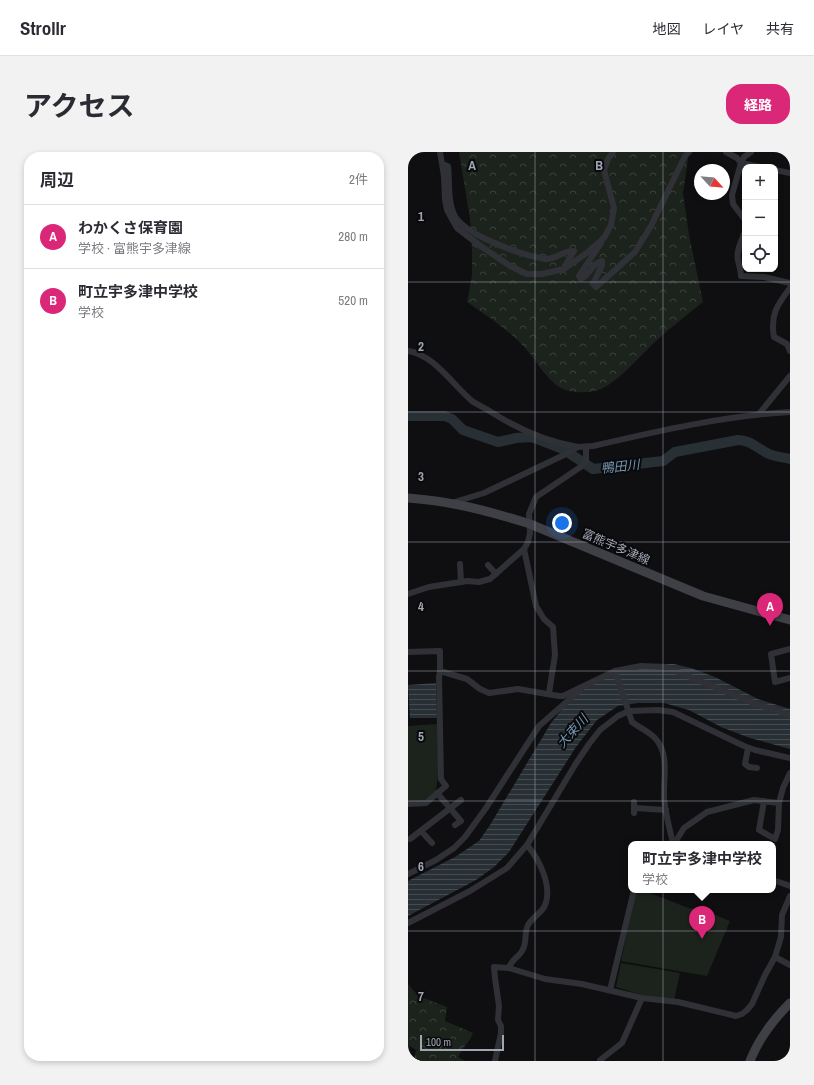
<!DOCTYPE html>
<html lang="ja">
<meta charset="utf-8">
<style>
:root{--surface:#fff;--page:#f2f2f3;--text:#2b2b33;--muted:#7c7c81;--line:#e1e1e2;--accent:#db2777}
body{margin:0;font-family:"Archivo Narrow","Noto Sans JP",sans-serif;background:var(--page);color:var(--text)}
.controls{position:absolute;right:12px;top:12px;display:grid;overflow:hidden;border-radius:8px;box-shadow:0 2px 6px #0003}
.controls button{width:36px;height:36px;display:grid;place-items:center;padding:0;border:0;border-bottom:1px solid var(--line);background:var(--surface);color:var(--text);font:20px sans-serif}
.compass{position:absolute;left:286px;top:12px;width:36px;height:36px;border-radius:50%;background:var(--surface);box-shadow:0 2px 6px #0003;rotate:116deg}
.scale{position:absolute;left:12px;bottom:10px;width:84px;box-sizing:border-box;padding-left:4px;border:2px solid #a0a6b2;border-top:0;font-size:11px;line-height:14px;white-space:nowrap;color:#a0a6b2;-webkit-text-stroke:3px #0a0a0c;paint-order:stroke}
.you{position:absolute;left:154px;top:371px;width:14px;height:14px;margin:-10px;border:3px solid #fff;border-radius:50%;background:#1a73e8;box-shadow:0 0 0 6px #1a73e833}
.badge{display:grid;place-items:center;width:26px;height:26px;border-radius:50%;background:var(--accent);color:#fff;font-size:13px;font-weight:700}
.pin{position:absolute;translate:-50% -33px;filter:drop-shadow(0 1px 2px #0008)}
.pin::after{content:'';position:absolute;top:21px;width:14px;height:12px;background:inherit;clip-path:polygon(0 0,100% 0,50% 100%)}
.popup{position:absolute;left:220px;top:689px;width:148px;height:52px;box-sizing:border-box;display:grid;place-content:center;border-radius:8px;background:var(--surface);filter:drop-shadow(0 1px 3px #0005);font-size:13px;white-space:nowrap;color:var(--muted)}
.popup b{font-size:15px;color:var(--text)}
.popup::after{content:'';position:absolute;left:50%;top:100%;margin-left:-8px;border:8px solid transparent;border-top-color:var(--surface)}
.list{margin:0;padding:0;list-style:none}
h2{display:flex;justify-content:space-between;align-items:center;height:52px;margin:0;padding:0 16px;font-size:17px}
h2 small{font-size:13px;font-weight:400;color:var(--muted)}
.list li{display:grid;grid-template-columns:26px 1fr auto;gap:12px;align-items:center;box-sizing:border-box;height:64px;padding:0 16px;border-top:1px solid var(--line)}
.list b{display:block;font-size:15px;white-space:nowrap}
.list p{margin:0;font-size:13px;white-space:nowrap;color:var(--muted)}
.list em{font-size:13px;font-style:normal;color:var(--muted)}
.icon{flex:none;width:22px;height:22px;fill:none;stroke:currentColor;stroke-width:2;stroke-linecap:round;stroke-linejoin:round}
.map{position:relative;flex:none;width:382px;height:909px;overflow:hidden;border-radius:16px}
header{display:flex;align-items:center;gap:24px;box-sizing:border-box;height:56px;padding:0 20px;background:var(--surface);border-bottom:1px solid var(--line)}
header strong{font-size:19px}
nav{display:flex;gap:22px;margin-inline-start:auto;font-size:14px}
.intro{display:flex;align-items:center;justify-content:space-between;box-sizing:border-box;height:96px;padding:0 24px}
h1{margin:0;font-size:28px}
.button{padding:10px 18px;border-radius:16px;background:var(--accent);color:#fff;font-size:14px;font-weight:700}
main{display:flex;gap:24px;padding:0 24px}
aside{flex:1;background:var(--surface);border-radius:16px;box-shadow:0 2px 6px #0003}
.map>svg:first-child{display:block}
</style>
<header>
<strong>Strollr</strong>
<nav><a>地図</a><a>レイヤ</a><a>共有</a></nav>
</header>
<div class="intro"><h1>アクセス</h1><a class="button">経路</a></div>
<main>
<aside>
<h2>周辺<small>2件</small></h2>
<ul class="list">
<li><span class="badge">A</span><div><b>わかくさ保育園</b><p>学校 · 富熊宇多津線</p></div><em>280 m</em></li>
<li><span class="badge">B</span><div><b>町立宇多津中学校</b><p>学校</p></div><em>520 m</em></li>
</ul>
</aside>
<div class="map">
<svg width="382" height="909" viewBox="0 0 382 909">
<defs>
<pattern id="forest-crowns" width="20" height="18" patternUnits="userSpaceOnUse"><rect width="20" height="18" fill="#1c231c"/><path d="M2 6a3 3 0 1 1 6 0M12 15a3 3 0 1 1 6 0" fill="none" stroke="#3a403b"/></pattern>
<pattern id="water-rules" width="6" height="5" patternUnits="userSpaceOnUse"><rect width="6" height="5" fill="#283036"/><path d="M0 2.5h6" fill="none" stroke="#444b51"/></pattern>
</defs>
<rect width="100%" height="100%" fill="#0f0f11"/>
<g fill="#1c231c">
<path d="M29,572C29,585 33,633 26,641C19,650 10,649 0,649V574Z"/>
<path d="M228,738H234L283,757L284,756L291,759L293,757L322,769L299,824L213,809Z"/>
<path d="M213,811L272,821L266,848L234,843L208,835Z"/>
</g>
<g fill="url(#forest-crowns)">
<path d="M51,0H281L275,41L281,83L295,150C279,163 263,175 248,189C233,203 211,229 193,237C180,242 158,242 147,232C135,222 128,208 118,197C101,178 79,164 59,150L64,124V98L62,67Z"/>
<path d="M0,832L10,844L39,855L37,869L65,881C61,890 55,896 50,905L57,909H6L8,898L0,893Z"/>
</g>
<g fill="url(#water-rules)">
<path d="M246,512H266L283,516L307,525L350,547L382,557V597L342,586L313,575L281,558L256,551H230L210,554L189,568L168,595L101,700L86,715L68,728L0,764V729L47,705L71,689L82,673L143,571L160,550L181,533L200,522Z"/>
<path d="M28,531L29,566H2L0,533Z"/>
</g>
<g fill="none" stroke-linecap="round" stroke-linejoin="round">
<path stroke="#283036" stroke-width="10" d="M0,264H37L44,267L55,278L90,290L108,286L124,285L155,297L185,317L255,309L267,300L330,288C342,288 349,296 359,301C366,305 375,305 382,307"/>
<g stroke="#303136" stroke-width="6">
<path d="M32,0L36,24L37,48L39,58L49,76L74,95L102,114L119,122H134L156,117L180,100L196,86L203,73L206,56L196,18L200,7L205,0"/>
<path d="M318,0L329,6L333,11L352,15"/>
<path d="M34,12L40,14C42,30 39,52 48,66C62,85 114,103 137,107C147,108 156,98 166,99L157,114"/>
<path d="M367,18L382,21"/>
<path d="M337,68L325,52L324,43L333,11L336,5L343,0"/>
<path d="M337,79C334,88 328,98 330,108C331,114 333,118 333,124L356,125L382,131"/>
<path d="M193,91L171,124L173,127C182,123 184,111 194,109V113L185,132L188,135L227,100L243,74L277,4L281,0"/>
<path d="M382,136C369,153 362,163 366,185L379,192L382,199"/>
<path d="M0,199C25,202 45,233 64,249C70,253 77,256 83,260C110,277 139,290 170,295"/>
<path d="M351,262L382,224"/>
<path d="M43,351L76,341L156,303L170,295L185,294C250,279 315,264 382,260"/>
<path d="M116,397L128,454L136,467L145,475L147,503L141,541"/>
<path d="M52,412L53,430"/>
<path d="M80,413L88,422"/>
<path d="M0,442L21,435L59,429L71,430L82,427L116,397L120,390L122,381L121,362L128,345L174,314L178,309V295"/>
<path d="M382,497L363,502L367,530L382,526"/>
<path d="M0,500L32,499V519L59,527L72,537L81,541L110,537L151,544H155L207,519L224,570C232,576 240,579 247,586C262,602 255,626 256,646C257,661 262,677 265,692"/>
<path d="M207,519L233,514L258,515L348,552L382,563"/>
<path d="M340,596L337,612L341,615L349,616"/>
<path d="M29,641L53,669L47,673"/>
<path d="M356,649L351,678L367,687L370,678L371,651"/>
<path d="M226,650V661"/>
<path d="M0,652L18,651L38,634L33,627L31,525L32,519"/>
<path d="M226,656L258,658"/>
<path d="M13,679L24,691"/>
<path d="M2,687L53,648"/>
<path d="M266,692L276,676L299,660L346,648L371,651L375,636L382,621"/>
<path d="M0,722L28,708L46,696L57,685L78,656L131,574L172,538"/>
<path d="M365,728L382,734"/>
<path d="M0,771L62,739L99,716L119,693L167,613L181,592L192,578L210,564L221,559L250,558L265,560L336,594L347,598L382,606"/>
<path d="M367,805L382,813"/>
<path d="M101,816C103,807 112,805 115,797C119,790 116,781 120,773C124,766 132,762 136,755C146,736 131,707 119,693"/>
<path d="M202,838L226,738"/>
<path d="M192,908L214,891L234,846"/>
<path d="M87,909L93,881V874L90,868L91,854L87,826L86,815L101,816L137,827L174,832L234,846L270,850L328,864L334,862L339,858L344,852L357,823L367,805L373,785L374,763L382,744"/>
</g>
<g stroke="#3e4046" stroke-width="9">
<path d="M0,346C43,349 81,359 122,372L295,444L382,468"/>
<path d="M342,909C351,886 365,868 382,851"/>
</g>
</g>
<path fill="none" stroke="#a0a6b2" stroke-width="1" stroke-opacity="0.55" d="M127,0V909M255,0V909M0,130H382M0,260H382M0,390H382M0,519H382M0,649H382M0,779H382"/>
<g text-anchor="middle" stroke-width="4" stroke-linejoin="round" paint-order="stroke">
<g font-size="12" fill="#a0a6b2" stroke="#0a0a0c">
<text transform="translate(208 395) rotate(23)" y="4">富熊宇多津線</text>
</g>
<g font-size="13" font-style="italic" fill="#7594af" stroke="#0a0a0c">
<text transform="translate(212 314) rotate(-6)" y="5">鴨田川</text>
<text transform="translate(164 579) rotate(-48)" y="5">大束川</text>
</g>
</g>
<g font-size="13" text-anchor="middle" font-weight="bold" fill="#a0a6b2" stroke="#0a0a0c" stroke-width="4" stroke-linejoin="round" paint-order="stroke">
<text x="64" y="18">A</text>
<text x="191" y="18">B</text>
<text x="13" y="69">1</text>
<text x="13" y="199">2</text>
<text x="13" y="329">3</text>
<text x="13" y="459">4</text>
<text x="13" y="589">5</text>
<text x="13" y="719">6</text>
<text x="13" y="849">7</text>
</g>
</svg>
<div class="controls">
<button>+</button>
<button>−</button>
<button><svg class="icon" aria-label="locate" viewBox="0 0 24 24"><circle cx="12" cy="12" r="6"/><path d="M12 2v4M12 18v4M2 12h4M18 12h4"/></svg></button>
</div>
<svg class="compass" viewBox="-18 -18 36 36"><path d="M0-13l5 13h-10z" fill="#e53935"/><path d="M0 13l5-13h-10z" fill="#7c7c81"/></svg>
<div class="scale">100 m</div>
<div class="you"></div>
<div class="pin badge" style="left:362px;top:474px">A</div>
<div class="pin badge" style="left:294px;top:787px">B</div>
<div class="popup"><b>町立宇多津中学校</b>学校</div>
</div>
</main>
